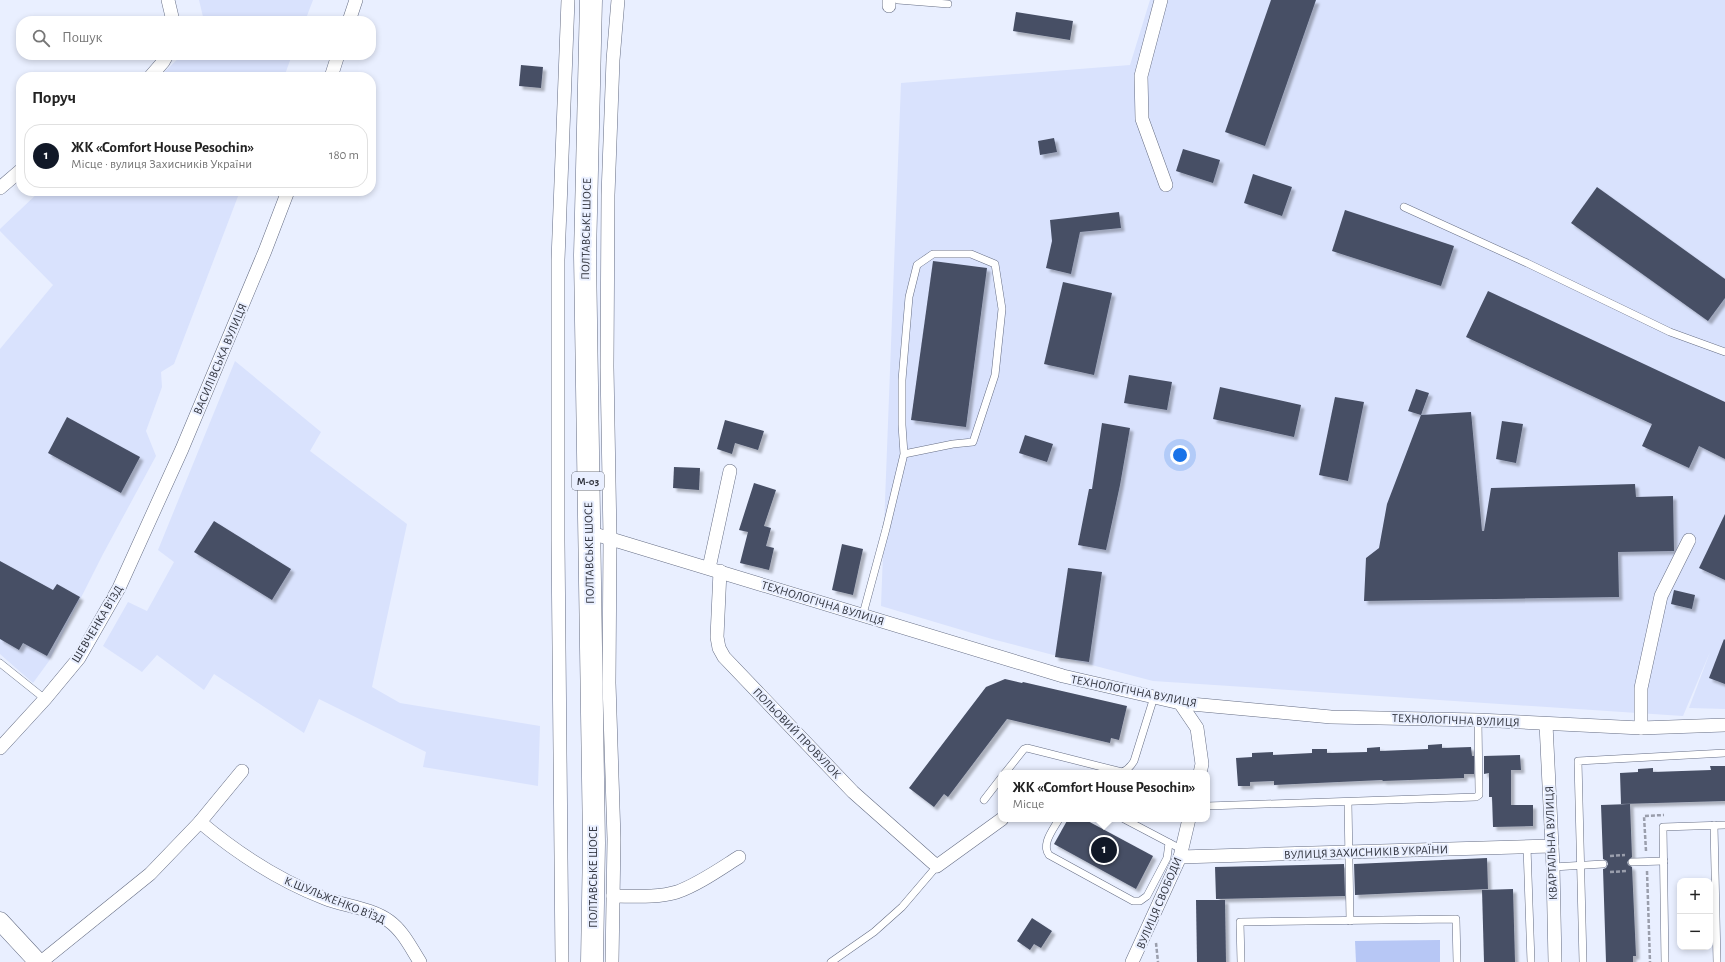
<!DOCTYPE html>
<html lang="uk">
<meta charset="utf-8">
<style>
:root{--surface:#fff;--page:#f2f2f2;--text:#222;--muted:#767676;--line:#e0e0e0;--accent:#111827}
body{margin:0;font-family:"Alegreya Sans",sans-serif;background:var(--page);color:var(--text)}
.controls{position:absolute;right:12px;bottom:12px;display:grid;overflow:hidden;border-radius:8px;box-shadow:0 2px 6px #0003}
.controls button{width:36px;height:36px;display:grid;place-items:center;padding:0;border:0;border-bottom:1px solid var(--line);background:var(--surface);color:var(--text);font:20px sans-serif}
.you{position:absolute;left:1180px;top:455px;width:14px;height:14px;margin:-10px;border:3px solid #fff;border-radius:50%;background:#1a73e8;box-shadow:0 0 0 6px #1a73e833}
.badge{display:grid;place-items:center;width:26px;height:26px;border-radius:50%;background:var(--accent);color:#fff;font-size:13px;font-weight:700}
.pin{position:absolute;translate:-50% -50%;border:2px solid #fff;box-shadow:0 1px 4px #0006}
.popup{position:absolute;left:998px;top:770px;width:212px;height:52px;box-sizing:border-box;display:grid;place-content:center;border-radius:8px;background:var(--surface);filter:drop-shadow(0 1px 3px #0005);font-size:13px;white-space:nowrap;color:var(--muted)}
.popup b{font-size:15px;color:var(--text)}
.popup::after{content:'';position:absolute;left:50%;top:100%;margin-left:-8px;border:8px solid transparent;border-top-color:var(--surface)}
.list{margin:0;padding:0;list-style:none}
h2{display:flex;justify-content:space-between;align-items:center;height:52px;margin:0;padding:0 16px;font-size:17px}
h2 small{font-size:13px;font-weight:400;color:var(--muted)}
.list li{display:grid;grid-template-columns:26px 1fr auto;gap:12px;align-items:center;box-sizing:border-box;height:64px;margin:0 8px 8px;padding:0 8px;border:1px solid var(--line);border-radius:16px}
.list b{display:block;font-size:15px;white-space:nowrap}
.list p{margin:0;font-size:13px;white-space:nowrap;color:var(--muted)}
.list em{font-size:13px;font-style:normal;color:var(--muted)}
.icon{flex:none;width:22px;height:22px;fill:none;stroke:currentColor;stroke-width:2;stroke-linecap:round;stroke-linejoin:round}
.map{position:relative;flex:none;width:1725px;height:962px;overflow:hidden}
.search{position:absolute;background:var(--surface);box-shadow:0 2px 6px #0003;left:16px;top:16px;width:360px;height:44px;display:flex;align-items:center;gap:10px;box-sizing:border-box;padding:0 14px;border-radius:16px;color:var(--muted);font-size:15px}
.panel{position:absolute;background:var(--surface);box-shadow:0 2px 6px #0003;left:16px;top:72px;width:360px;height:124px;border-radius:16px}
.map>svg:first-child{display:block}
</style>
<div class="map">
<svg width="1725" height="962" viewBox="0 0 1725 962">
<defs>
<filter id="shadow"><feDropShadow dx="3.5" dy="3.5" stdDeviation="1" flood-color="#0004"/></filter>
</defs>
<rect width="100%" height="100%" fill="#e9efff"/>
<g fill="#d9e2fd">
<path d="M199,0H313L305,21H204Z"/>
<path d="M1150,0H1725V709L1689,708L1710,652L1683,716L1153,681L992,639L881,606L901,83L1130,65Z"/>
<path d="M182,55H292L284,77H159Z"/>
<path d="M40,191H240L174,364L161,372L162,387L146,431L156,456L103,554L49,661L33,683L0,654V349L53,285L0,231V229Z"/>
<path d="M235,361L321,432L310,451L407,524L372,687L400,703L540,726L538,786L423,767L426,752L319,699L304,733L214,674L204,690L157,655L142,672L103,646L128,602L147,611L174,562L158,550Z"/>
</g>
<path fill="#b7c7f5" d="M1440,940V962H1356L1355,941Z"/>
<g fill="#474f65" filter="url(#shadow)">
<path d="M1271,0H1316L1265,146L1225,132Z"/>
<path d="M1016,12L1073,21L1070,40L1013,31Z"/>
<path d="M521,65L543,67L541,88L519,86Z"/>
<path d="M1054,138L1057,152L1040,155L1038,141Z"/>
<path d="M1183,149L1220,160L1213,183L1176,171Z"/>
<path d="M1253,174L1292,187L1282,216L1244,203Z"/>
<path d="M1597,187L1725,279V298L1708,321L1571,223Z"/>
<path d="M1345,210L1454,246L1441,286L1332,251Z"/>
<path d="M1119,212L1121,228L1080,232L1071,274L1046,268L1052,241L1050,220Z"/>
<path d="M933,261L987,268L966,427L911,420Z"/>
<path d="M1063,282L1112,293L1094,375L1044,364Z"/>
<path d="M1488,291L1725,402V459L1699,446L1689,468L1642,446L1652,424L1466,337Z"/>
<path d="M1129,375L1172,382L1167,410L1124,403Z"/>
<path d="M1220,387L1301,405L1294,437L1213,419Z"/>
<path d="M1416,389L1429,393L1421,415L1408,411Z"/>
<path d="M1335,397L1364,402L1348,481L1319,475Z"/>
<path d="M1471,412L1482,531H1484L1491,488L1635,484L1636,497L1673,496L1674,551L1618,552L1619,597L1364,601L1366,558L1379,548L1387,504L1421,415Z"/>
<path d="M67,417L140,457L121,493L48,453Z"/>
<path d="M725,420L764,431L758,450L735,443L732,454L717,449Z"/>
<path d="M1502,421L1523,424L1516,463L1496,459Z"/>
<path d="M1102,423L1130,428L1120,485L1106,550L1078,545L1089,489H1092Z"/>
<path d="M1025,435L1053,444L1047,462L1019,453Z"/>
<path d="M674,467L700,468L699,490L673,488Z"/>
<path d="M754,483L776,490L764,526L771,528L766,546L774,548L769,570L740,563L748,532L739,530Z"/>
<path d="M1725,514V580L1699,568Z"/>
<path d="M214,521L291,569L272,600L194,552Z"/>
<path d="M842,544L863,549L853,595L832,590Z"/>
<path d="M0,561L53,590L57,584L80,597L47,656L23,643L19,650L0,639Z"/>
<path d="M1068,568L1102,572L1089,662L1055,657Z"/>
<path d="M1674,590L1695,595L1692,609L1671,604Z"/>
<path d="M1724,639L1725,640V684L1709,678Z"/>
<path d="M1005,679L1022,683L1023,682L1127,706L1119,740L1111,738L1110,743L1007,719L948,797L944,794L934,807L909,788L986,687Z"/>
<path d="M1442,744V748L1471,747L1472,756H1474V774H1464V778L1383,781L1382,780L1274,785V781L1250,782V786H1238L1236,758L1252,757V753L1273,752V755L1312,753V749H1327V753L1367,752V748L1380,747V751L1428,749V745Z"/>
<path d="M1520,755L1521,770H1511V805H1533V826L1493,827L1492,797H1489V773L1484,774V756Z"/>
<path d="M1710,766H1725V801L1621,804L1620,773L1638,772V769L1653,768V772L1711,770Z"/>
<path d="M1630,804L1632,857L1627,862L1628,865L1632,867L1636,956H1633V962H1606L1603,869L1606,868L1608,864L1607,861L1603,859L1601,805Z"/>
<path d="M1068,819H1084L1153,856L1136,889L1054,844Z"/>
<path d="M1487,858L1488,889L1355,895L1354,864Z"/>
<path d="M1344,864L1345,896L1216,899L1215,867Z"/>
<path d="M1513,889L1515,962H1484L1482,890Z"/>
<path d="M1196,900H1225L1226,962H1197Z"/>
<path d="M1032,918L1052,931L1041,948L1034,944L1030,950L1017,941Z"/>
</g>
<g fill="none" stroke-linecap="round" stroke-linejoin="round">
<g stroke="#656d84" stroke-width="8">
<g id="lane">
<path d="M898,0L948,4"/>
<path d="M1404,207L1527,263L1670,332L1725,352"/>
<path d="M863,614L886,529L904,454L902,425V380L909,297L917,265L933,254H971L995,264L1002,309L995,375L973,442L953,444L904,454"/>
<path d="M0,663L45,699"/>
<path d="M1005,773L1024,749L1027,748L1122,772C1128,770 1131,766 1134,761L1154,697"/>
<path d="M984,800L1001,778"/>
<path d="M1348,802L1350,921"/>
<path d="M1207,806L1476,797L1479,795V791L1478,720"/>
<path d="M1059,819C1053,830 1041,844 1049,855L1133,901H1140L1147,896L1167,858L1169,843"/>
<path d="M1124,819L1181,849"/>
<path d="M1714,825L1717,962"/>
<path d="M1527,847L1531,962"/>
<path d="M1632,862L1664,861"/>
<path d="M1553,867L1603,864"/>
<path d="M831,962L874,932L902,907L937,866"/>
<path d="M1241,962L1240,922L1456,919L1457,962"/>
<path d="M1583,962L1578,761L1725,753"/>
<path d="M1665,962L1663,827L1725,825"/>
</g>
</g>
<g stroke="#656d84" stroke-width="14">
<g id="street">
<path d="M168,0L173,21"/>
<path d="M1161,0L1141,76L1142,119L1166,185"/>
<path d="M889,6V0"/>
<path d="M349,21L356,0"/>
<path d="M150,77L163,62L167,55"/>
<path d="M331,77L338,55"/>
<path d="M0,188L21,170"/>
<path d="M588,532L1063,676L1180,703L1331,717L1478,720L1641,728L1725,725"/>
<path d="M709,568L730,471"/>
<path d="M720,571L717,637L719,648L724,657L853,792L932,862L937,866L1002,819"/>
<path d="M1180,703L1197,728L1202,764L1200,773"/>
<path d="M1546,724L1553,867L1555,962"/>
<path d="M1641,728V688L1661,596L1689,540"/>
<path d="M0,748L45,699L79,658L119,588L182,449L265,251L288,191"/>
<path d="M200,822C238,854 278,880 324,898C344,906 371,908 389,921C403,931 411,948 420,962"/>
<path d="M1180,857L1552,846"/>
<path d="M613,896C633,896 657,898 677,892C699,884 720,869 739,857"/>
<path d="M41,962L150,874L200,822L242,771"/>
<path d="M562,962L558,541V260L568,0"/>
<path d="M612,962L614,839L609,683L610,538L607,367L608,195L613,60L618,0"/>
<path d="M1132,962L1180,857L1189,819"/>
</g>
</g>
<g stroke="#656d84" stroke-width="19">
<path id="secondary" d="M0,921L38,962"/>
</g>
<g stroke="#656d84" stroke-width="23">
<path id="highway" d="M591,0L585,255L594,843L592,962"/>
</g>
<g stroke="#9a9eac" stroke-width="2.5" stroke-dasharray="4 2" stroke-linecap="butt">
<path d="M1646,851L1644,816L1664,815"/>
<path d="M1610,856L1625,855"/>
<path d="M1647,871L1650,962"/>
<path d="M1610,872L1627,871"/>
<path d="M1156,943L1158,962"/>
</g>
<use href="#lane" stroke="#fff" stroke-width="7"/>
<use href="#street" stroke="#fff" stroke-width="13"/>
<use href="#secondary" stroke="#fff" stroke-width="18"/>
<use href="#highway" stroke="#fff" stroke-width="22"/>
</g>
<g text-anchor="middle" stroke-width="4" stroke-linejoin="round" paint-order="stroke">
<rect fill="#e9efff" stroke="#6a6e79" stroke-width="1" x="572" y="472" width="32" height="18" rx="3"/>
<g font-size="11" font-weight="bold" fill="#333640">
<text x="588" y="485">М-03</text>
</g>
<g font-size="12" fill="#333640" stroke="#e9efff">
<text transform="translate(586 229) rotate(-89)" y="4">ПОЛТАВСЬКЕ ШОСЕ</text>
<text transform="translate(220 359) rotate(-67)" y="4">ВАСИЛІВСЬКА ВУЛИЦЯ</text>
<text transform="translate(589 553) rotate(-91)" y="4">ПОЛТАВСЬКЕ ШОСЕ</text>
<text transform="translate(823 603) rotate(17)" y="4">ТЕХНОЛОГІЧНА ВУЛИЦЯ</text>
<text transform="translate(97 624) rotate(-59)" y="4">ШЕВЧЕНКА В’ЇЗД</text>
<text transform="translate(1134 691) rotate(11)" y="4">ТЕХНОЛОГІЧНА ВУЛИЦЯ</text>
<text transform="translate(1456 720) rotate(2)" y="4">ТЕХНОЛОГІЧНА ВУЛИЦЯ</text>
<text transform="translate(797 733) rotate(46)" y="4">ПОЛЬОВИЙ ПРОВУЛОК</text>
<text transform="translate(1551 843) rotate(-92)" y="4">КВАРТАЛЬНА ВУЛИЦЯ</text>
<text transform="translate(1366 852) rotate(-2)" y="4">ВУЛИЦЯ ЗАХИСНИКІВ УКРАЇНИ</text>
<text transform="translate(593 877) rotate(-90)" y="4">ПОЛТАВСЬКЕ ШОСЕ</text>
<text transform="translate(335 900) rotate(22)" y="4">К.ШУЛЬЖЕНКО В’ЇЗД</text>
<text transform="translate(1159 903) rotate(-67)" y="4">ВУЛИЦЯ СВОБОДИ</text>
</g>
</g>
</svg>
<div class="controls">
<button>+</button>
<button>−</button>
</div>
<div class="you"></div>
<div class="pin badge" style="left:1104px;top:850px">1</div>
<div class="popup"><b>ЖК «Comfort House Pesochin»</b>Місце</div>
<div class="search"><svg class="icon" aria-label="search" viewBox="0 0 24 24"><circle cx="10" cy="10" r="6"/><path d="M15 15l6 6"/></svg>Пошук</div>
<section class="panel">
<h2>Поруч<small></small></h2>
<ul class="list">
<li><span class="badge">1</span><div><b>ЖК «Comfort House Pesochin»</b><p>Місце · вулиця Захисників України</p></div><em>180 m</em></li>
</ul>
</section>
</div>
